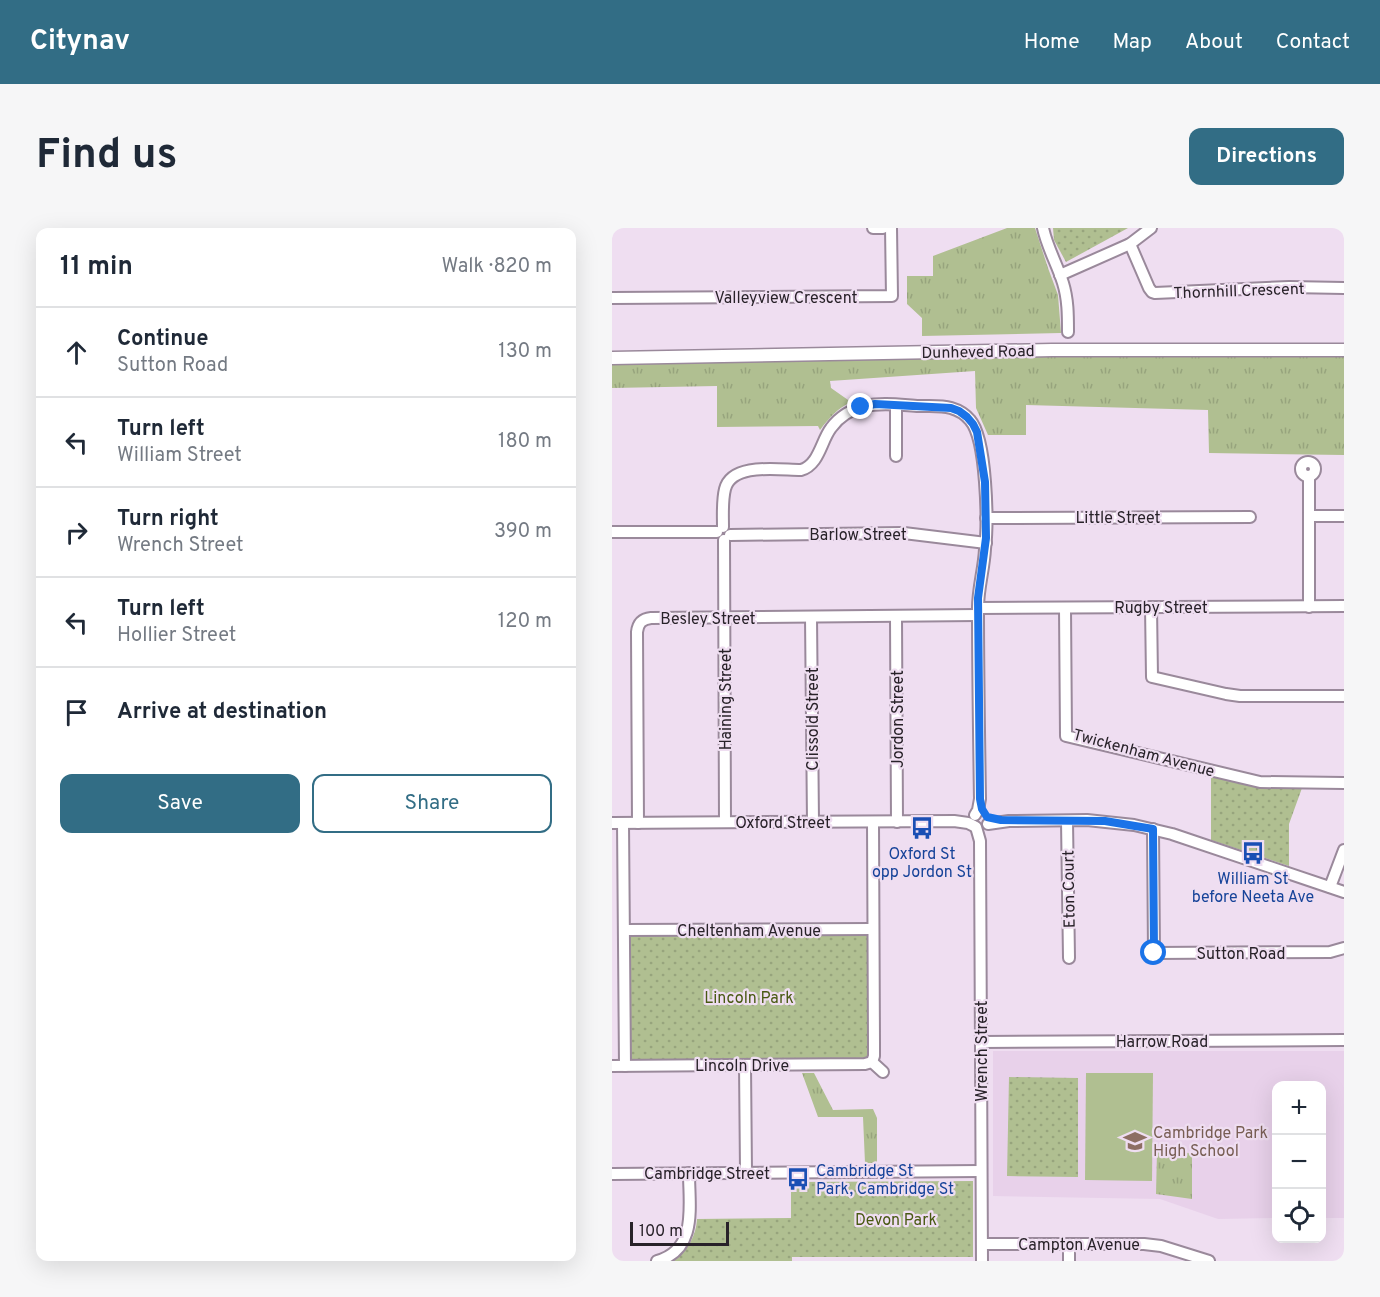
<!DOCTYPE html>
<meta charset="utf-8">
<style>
:root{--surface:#fff;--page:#f6f6f7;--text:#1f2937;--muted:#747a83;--line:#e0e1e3;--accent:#326d85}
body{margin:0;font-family:Overpass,sans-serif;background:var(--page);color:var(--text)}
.controls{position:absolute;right:18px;bottom:18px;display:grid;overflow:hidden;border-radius:12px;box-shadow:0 6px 24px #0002}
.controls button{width:54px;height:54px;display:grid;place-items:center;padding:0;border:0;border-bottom:2px solid var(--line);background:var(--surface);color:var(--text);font:30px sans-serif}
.scale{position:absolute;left:18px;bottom:15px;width:99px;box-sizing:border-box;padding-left:6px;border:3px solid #282229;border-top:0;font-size:16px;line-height:21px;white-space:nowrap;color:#282229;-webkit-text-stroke:4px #efdef1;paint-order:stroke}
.stop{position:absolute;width:18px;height:18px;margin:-14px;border:4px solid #1a73e8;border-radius:50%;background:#fff}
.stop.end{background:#1a73e8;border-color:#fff;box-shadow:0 2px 6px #0008}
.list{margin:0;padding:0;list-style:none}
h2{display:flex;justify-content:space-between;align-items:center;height:78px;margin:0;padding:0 24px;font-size:26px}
h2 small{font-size:20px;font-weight:400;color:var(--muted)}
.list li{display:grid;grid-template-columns:39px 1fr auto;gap:18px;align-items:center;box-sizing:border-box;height:90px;padding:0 24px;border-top:2px solid var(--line)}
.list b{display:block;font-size:22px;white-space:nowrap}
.list p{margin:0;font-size:20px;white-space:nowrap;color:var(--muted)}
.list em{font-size:20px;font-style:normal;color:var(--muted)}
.actions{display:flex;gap:12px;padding:18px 24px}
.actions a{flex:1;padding:14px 0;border:2px solid var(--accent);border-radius:12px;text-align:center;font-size:21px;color:var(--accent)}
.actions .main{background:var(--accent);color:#fff}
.icon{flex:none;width:33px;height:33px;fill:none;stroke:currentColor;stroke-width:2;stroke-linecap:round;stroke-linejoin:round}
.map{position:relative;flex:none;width:732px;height:1033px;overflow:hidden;border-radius:12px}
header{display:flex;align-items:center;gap:36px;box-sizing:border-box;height:84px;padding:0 30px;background:var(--accent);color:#fff}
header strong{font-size:28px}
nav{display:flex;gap:33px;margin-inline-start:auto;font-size:21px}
.intro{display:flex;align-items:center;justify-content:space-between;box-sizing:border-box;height:144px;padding:0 36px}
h1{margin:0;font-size:42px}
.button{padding:15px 27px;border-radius:12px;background:var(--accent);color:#fff;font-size:21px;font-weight:700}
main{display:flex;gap:36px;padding:0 36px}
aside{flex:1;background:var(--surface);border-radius:12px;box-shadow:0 6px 24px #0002}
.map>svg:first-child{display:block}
</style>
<header>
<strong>Citynav</strong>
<nav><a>Home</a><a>Map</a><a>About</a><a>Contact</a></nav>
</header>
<div class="intro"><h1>Find us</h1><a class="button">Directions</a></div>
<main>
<aside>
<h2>11 min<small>Walk · 820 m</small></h2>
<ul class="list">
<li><svg class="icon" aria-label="ahead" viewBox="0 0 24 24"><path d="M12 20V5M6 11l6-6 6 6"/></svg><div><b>Continue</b><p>Sutton Road</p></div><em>130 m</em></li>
<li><svg class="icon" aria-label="left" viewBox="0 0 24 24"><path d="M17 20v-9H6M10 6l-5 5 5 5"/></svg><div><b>Turn left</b><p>William Street</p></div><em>180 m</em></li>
<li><svg class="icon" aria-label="right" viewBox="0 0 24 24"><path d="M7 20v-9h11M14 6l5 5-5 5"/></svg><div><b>Turn right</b><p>Wrench Street</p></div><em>390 m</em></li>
<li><svg class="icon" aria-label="left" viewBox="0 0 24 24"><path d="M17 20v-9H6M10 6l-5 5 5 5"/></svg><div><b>Turn left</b><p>Hollier Street</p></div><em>120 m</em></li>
<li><svg class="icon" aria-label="arrive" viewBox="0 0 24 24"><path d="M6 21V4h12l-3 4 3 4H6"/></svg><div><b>Arrive at destination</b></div></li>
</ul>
<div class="actions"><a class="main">Save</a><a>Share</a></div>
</aside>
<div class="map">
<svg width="732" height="1033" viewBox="0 0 732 1033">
<defs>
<pattern id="grass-tufts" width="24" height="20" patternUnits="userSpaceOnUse" patternTransform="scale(1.5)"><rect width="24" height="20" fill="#b0bf91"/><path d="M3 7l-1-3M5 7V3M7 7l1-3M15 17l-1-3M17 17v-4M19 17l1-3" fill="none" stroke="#97a47d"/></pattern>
<pattern id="park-dots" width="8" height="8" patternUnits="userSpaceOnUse" patternTransform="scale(1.5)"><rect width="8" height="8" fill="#b0bf91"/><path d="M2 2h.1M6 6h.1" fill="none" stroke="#97a47d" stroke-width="1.8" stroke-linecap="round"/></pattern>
</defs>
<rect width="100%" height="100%" fill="#efdef1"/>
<path fill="#e8d1ea" d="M381,823H732V990H710V858H664V990L606,991L548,971L381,968Z"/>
<g fill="url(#grass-tufts)">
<path d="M395,0H423L436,40L446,67L449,105L310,108V90L295,76V48H321V28Z"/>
<path d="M441,127L587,129H732V227L597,225L596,182L414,177V207H376L364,180L363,143L218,153L219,160L239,174C226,180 217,190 208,202L206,198L105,199V158L0,160V136Z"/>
<path d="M190,845H202L221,882L261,881L265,890V935H253L251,889H206Z"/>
<path d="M545,924L580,925V971L544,966Z"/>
</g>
<g fill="url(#park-dots)">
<path d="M441,0H516L454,34L442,12Z"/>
<path d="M599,546L657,560H690L677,596V638L599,612Z"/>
<path d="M252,705L257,708V827L252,832L21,834L17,832L16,710L19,707Z"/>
<path d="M397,849L466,850V949L395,948Z"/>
<path d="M361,953V1029H180V1033H62C76,1022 84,1008 85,991L179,990V954Z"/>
</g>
<path fill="#b0bf91" d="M474,845H541L540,953L473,952Z"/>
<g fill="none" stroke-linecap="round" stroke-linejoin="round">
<g stroke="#9a899b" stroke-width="14">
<g id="minor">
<path d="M261,0H271"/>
<path d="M431,0C435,19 445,36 451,55C456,71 456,87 456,104"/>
<path d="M518,16L537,60L540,64L543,65L677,59L732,60"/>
<path d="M448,47L518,16L539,0"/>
<path d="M0,70L280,68L279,0"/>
<path d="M284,228V177"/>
<circle cx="696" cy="241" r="7"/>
<path d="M697,248V379"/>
<path d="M697,288H732"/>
<path d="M374,290L638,289"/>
<path d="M111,299C111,287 110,273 113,261C120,234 167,242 189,242C207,237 209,213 219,200C227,189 240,181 253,178C270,174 290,177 307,178C318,178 329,177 339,180C346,182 353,186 358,192C375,211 376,295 373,321C372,341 366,360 366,380C366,444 367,507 368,571L366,582L363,587"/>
<path d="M0,304H105"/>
<path d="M118,307L292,305L374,315"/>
<path d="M112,312L113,594"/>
<path d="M539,379L540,449L614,466L628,468H732"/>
<path d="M366,380L732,378"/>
<path d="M453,380L454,508L648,554L732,555"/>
<path d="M199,389L201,594"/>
<path d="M284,389L285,594"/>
<path d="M455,593L457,730"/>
<path d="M0,595L342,593L356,595L362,598"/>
<path d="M11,595L13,838"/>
<path d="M26,595L25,404C26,395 30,391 39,390L366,387"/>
<path d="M376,596L397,593L475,592L522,597L560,606L732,664"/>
<path d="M364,599L368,613L370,1033"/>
<path d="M541,601L542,725L718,724L732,720"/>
<path d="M718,659L732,622"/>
<path d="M12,702L261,701"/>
<path d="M369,814L732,812"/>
<path d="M260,834L262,828V816L261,594"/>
<path d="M260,834L271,844"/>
<path d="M133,837L134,944"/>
<path d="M0,838L253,836L260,834"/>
<path d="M0,946L369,943"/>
<path d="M370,1016H532L549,1018L597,1033"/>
<path d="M457,1016V1033"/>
<path d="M45,1033C86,1022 77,978 77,945"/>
</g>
</g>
<g stroke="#9a899b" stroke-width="15">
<path id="major" d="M0,130L440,122H732"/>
</g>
<use href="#minor" stroke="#fff" stroke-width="10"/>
<use href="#major" stroke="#fff" stroke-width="12"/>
</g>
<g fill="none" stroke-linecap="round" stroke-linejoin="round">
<path stroke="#1a73e8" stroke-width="8" d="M249,179L263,176L339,180L347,183L355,189L361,196L365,204L373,254L374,310L366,370L368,571L370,581L375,589L389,592L493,593L541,601L542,725"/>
</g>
<defs>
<g id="bus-bare" transform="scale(1.8)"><path d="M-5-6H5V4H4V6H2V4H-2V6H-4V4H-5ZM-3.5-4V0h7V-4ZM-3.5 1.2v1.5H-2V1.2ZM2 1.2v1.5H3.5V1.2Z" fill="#1a4fb4" stroke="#efdef1" stroke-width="2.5" paint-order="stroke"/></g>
<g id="school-bare" transform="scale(1.8)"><path d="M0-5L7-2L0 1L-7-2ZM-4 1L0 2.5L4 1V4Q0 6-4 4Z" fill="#8d6e63" stroke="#efdef1" stroke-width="2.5" paint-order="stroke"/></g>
</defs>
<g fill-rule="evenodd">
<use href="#bus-bare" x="310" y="600"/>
<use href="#bus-bare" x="641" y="625"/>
<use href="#school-bare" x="523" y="913"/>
<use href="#bus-bare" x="186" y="951"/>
</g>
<g text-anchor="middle" stroke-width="4.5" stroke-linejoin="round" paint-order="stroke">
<g font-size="16" fill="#282229" stroke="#efdef1">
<text transform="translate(627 62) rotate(-2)" y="6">Thornhill Crescent</text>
<text x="174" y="75">Valleyview Crescent</text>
<text transform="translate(366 123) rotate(-1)" y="6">Dunheved Road</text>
<text x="506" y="295">Little Street</text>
<text x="246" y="312">Barlow Street</text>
<text x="549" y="385">Rugby Street</text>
<text x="96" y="396">Besley Street</text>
<text transform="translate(113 471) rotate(-90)" y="6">Haining Street</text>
<text transform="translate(200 491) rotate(-90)" y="6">Clissold Street</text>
<text transform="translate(285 491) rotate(-90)" y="6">Jordon Street</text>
<text transform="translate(532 524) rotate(15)" y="6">Twickenham Avenue</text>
<text x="171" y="600">Oxford Street</text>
<text transform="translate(456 661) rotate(-91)" y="6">Eton Court</text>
<text x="137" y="708">Cheltenham Avenue</text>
<text x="629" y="731">Sutton Road</text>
<text x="550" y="819">Harrow Road</text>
<text transform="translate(369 823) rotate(-90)" y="6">Wrench Street</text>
<text x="130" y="843">Lincoln Drive</text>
<text x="95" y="951">Cambridge Street</text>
<text x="467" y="1022">Campton Avenue</text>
</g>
<g font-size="16" fill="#164399" stroke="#efdef1">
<text x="310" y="631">Oxford St<tspan x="310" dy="18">opp Jordon St</tspan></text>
<text x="641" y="656">William St<tspan x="641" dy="18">before Neeta Ave</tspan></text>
<text x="204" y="948" text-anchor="start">Cambridge St<tspan x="204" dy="18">Park, Cambridge St</tspan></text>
</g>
<g font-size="16" fill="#485912" stroke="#efdef1">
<text x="137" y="775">Lincoln Park</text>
<text x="284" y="997">Devon Park</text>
</g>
<g font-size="16" fill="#785e54" stroke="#efdef1" text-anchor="start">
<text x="541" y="910">Cambridge Park<tspan x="541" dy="18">High School</tspan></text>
</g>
</g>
</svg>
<div class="controls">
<button>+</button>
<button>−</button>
<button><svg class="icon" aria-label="locate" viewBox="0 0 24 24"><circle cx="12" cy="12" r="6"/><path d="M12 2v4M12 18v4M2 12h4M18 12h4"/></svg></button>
</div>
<div class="scale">100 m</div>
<div class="stop" style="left:542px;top:725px"></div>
<div class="stop end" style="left:249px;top:179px"></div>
</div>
</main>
